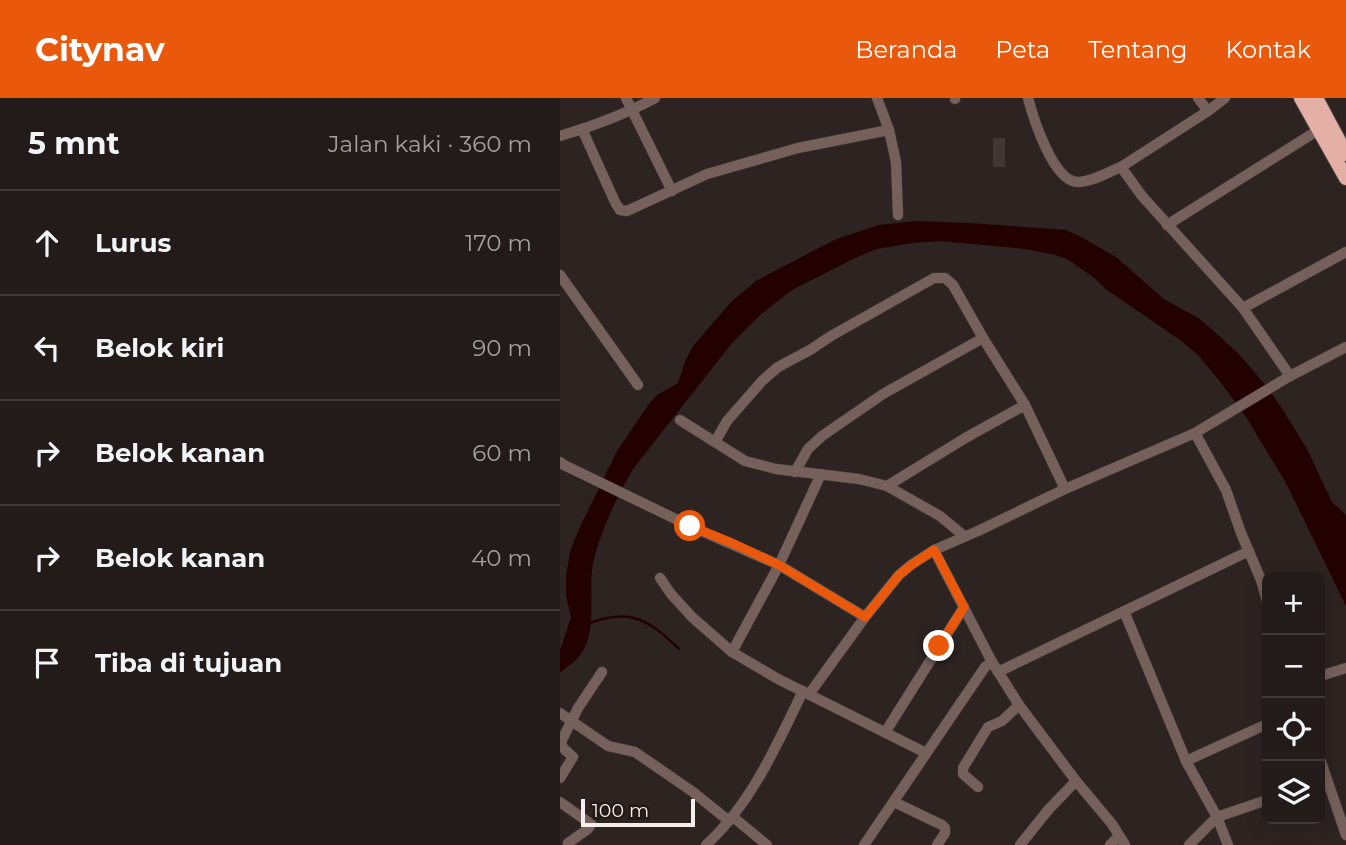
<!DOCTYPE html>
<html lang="id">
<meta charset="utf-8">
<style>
:root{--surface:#221b1a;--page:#2a2423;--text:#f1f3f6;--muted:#a2a1a2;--line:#3f3939;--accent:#ea580c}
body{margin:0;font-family:Montserrat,sans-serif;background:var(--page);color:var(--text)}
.controls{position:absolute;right:21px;bottom:21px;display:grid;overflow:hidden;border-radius:10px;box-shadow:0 4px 18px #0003}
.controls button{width:63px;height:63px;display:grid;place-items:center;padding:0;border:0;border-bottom:2px solid var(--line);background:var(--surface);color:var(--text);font:35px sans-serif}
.scale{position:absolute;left:21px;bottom:18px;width:114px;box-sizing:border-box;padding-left:7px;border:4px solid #f5eeed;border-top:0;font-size:19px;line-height:24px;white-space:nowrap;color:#f5eeed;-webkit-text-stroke:5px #231a18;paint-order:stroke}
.stop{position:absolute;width:21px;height:21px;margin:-16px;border:5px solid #ea580c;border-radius:50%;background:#fff}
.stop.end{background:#ea580c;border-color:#fff;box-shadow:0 2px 7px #0008}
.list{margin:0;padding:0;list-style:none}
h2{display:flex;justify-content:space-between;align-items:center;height:91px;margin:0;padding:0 28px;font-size:30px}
h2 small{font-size:23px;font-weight:400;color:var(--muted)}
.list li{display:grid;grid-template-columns:46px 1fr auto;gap:21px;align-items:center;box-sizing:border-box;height:105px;padding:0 28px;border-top:2px solid var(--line)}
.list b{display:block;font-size:26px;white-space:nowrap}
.list em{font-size:23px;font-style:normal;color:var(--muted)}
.icon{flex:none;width:38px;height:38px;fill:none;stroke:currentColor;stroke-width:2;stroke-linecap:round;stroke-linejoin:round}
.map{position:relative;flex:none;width:786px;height:747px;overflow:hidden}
header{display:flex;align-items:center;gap:42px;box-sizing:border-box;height:98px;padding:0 35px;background:var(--accent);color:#fff}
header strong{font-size:33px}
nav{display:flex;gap:38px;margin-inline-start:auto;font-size:24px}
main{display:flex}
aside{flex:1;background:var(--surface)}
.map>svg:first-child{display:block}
</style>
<header>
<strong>Citynav</strong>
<nav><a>Beranda</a><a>Peta</a><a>Tentang</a><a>Kontak</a></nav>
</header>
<main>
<aside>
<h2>5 mnt<small>Jalan kaki · 360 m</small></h2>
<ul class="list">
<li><svg class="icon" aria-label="ahead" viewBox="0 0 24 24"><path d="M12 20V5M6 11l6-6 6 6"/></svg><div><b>Lurus</b></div><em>170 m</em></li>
<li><svg class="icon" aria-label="left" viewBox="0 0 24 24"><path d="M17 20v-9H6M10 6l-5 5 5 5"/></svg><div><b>Belok kiri</b></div><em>90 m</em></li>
<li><svg class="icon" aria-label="right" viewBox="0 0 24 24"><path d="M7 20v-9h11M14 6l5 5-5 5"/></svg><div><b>Belok kanan</b></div><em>60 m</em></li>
<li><svg class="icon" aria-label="right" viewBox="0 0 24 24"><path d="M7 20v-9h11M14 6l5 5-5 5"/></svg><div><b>Belok kanan</b></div><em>40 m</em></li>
<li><svg class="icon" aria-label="arrive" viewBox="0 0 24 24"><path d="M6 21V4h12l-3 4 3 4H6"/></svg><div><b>Tiba di tujuan</b></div></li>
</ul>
</aside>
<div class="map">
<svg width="786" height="747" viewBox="0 0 786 747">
<rect width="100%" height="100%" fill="#2d2422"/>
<path fill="#230100" d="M356,123L410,125L506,132L523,140L556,159L604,201L640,221L678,255L707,289L723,312L747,351L772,404L786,417V508L726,385L686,319L662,286L639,258L620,242L547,192L533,179L507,161L495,157L465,151L379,143L352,145L317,151L293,161L232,192L200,217L172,245L73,371C57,399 42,429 34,461C26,493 41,534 17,561C12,566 5,570 0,575V552L10,546L14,532L6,498V478L10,454L18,433L57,353L89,306L97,297L118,285L126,261L134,247L171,204L196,183L276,141L319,127Z"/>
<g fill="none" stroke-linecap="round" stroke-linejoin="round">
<path stroke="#230100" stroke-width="2.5" d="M30,525C71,509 90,523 119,551"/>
<path stroke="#230100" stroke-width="14" d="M0,560L7,554L20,514"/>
</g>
<rect fill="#423735" x="433" y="40" width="12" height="29"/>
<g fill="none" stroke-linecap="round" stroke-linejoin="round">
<g stroke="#49403e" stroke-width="11">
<g id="minor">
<path d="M66,0L112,93"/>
<path d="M317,0L329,32L336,64L338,117"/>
<path d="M395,0V1"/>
<path d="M468,0C473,19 493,84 518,84C532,84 548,74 561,69L582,98L683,210L730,278"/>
<path d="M638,0L648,13"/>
<path d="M22,31L55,104L60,112L67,113L147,76L238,50L329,32"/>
<path d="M0,38C33,28 64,17 95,0"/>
<path d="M561,69L648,13L665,0"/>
<path d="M607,127L760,31"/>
<path d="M0,177L78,287"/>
<path d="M683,210L786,154"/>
<path d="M120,322L185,363L216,371L299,381L327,388L380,418L404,438"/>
<path d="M635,335L666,392L681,435L701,482L707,503"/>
<path d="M155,344L167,323L202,283L218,269L250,252L271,238L374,180H385L393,187L423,240L465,307L505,391"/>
<path d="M0,364L4,367L130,428L219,467L305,519"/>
<path d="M235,374L248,351L262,338L323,296L423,240"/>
<path d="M327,388L407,339L465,307"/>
<path d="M374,452L432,564L459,607L516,683L552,726L565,747"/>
<path d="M100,480L111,496L132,519L172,554L218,581L366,655"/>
<path d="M564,513L626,663L657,719L668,747"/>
<path d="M172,554L219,467L261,376"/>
<path d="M438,574L689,453"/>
<path d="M760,578L786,570"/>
<path d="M250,595L305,519L339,477L351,467L374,452L418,433L505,391L635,335L730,278L786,249"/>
<path d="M0,615L48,648L75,654L133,694L169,723"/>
<path d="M326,633L404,509"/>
<path d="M760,661L786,737"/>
<path d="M626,663L707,626"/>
<path d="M0,680L13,659L3,650L1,644L18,610L42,574"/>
<path d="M418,689L403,676V670L428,629L442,623L459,607"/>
<path d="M0,704L31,726L28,731L8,745"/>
<path d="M334,704L382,727L385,730V735L377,747"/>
<path d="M173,719L207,747"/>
<path d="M146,747C191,706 217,647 243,593"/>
<path d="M304,747L425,569L432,564"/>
<path d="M460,747L489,711L516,683"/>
<path d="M550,747L559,738"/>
<path d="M629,747L657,719L707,702"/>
</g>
</g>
<g stroke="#49403e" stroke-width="16">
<g id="highway">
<path d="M741,0L786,80"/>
<path d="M756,0L786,56"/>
</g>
</g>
<use href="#minor" stroke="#75605c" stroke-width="10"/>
<use href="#highway" stroke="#e4b0a6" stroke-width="14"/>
</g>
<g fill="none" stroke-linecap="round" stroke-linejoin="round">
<path stroke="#ea580c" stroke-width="9" d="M130,428L172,445L219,467L305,519L339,477L351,467L374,452L404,509L379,548"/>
</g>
</svg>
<div class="controls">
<button>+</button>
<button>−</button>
<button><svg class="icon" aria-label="locate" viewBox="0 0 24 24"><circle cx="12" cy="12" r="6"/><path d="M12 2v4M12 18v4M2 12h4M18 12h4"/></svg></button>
<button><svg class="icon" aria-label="layers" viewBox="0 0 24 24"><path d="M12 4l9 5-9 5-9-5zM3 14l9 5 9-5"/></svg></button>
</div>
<div class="scale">100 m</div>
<div class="stop" style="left:130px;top:428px"></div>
<div class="stop end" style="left:379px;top:548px"></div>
</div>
</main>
